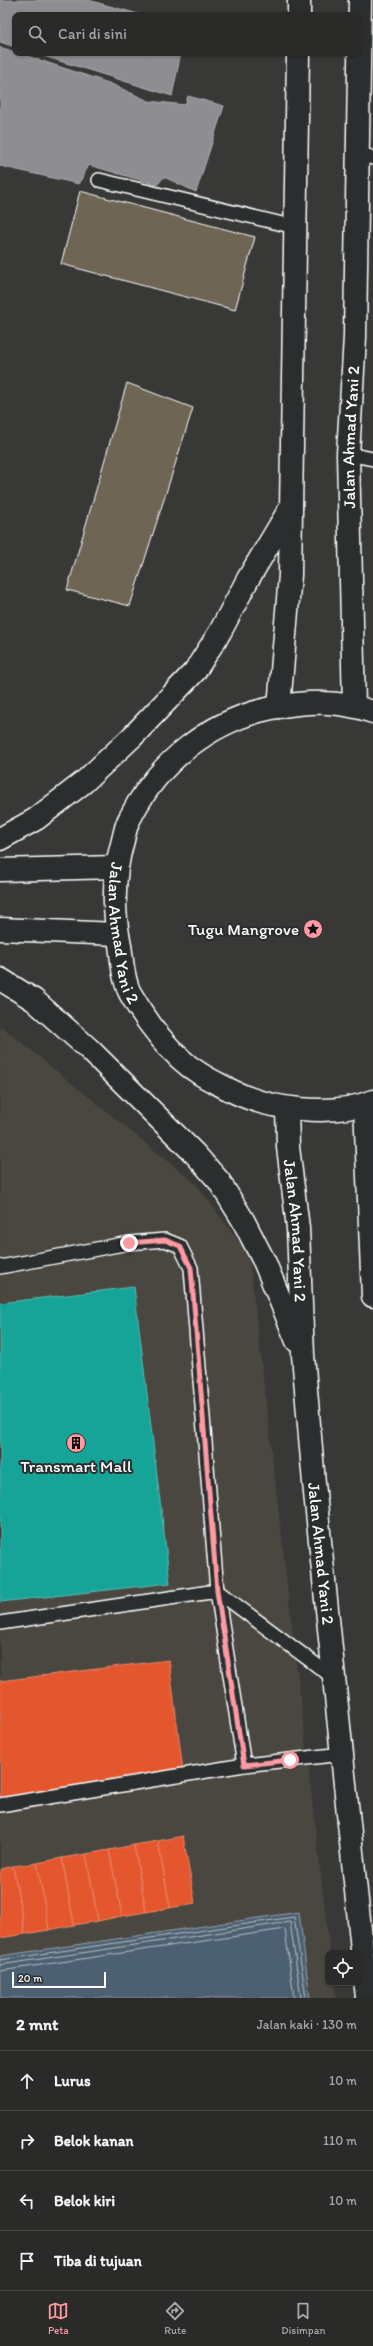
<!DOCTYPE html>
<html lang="id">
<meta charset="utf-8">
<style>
:root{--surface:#2a2a28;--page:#323230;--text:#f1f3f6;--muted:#a5a7a8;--line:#464645;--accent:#ff9aa2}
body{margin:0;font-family:Itim,sans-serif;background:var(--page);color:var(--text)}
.controls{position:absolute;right:12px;bottom:12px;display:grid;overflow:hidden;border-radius:8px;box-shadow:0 1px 3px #0004}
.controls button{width:36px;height:36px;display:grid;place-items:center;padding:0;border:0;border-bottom:1px solid var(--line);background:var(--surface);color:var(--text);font:20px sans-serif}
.scale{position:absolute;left:12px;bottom:10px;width:94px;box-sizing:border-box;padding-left:4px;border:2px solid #fff;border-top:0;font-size:11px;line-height:14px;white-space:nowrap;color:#fff;-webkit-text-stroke:3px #2a2d2e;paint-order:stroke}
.stop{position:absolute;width:12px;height:12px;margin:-9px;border:3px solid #ff9aa2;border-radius:50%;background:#fff}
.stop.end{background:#ff9aa2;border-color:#fff;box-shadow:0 1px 4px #0008}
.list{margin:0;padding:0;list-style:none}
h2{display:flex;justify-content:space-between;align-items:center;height:52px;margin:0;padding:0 16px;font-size:17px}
h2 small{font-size:13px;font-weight:400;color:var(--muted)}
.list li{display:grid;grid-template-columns:26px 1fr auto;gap:12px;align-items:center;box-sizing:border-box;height:60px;padding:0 16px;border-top:1px solid var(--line)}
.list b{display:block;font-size:15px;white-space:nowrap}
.list em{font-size:13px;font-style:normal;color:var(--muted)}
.icon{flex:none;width:22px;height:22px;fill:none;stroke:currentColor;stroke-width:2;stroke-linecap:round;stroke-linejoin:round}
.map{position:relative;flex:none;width:373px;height:1998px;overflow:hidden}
.search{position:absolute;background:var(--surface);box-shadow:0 1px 3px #0004;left:12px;right:12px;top:12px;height:44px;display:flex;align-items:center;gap:10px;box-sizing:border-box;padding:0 14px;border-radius:8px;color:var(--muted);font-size:15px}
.sheet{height:292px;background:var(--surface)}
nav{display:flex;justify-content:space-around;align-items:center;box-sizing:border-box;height:56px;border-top:1px solid var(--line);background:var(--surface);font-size:11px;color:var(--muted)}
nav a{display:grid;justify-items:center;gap:2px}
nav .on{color:var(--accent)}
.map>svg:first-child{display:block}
</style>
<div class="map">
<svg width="373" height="1998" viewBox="0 0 373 1998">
<rect width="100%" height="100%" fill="#383836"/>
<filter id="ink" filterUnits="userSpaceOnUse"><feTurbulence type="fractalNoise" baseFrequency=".025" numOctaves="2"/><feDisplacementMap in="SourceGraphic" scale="8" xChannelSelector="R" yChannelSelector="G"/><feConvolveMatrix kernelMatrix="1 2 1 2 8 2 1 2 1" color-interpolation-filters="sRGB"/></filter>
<g filter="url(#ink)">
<path fill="#48463f" d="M0,1025L196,1184L249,1255L330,1953H328V1983H334L336,1998H0Z"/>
<path fill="#4e6071" stroke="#95a0aa" d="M299,1912L310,1998H0V1956Z"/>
<g fill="#e4572e" stroke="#ec896d">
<path d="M169,1660L183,1771L0,1801V1681Z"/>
<path d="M183,1836L195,1903L170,1908L158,1841Z"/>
<path d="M158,1841L170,1908L146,1912L134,1845Z"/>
<path d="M134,1845L146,1912L122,1916L109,1850Z"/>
<path d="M109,1850L122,1916L98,1921L86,1854Z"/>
<path d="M86,1854L98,1921L74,1925L62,1858Z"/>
<path d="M62,1858L74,1925L49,1930L37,1863Z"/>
<path d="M37,1863L49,1930L25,1934L13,1866Z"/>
<path d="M13,1866L25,1934L0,1938V1869Z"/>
</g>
<path fill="#17a398" stroke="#5dbfb7" d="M134,1287L170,1583L0,1602V1303Z"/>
<g fill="#8d8d92" stroke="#afafb3">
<path d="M0,0H88L142,15H15V47L0,42Z"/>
<path d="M0,47L109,83L149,101L185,105L188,96L224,106L196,192L164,177L157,185L89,165L79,184L0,166Z"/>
<path d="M34,53H181L172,96Z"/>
</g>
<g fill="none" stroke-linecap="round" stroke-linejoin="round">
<g stroke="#b8bfc6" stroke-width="1">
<path d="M0,1960L294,1917L306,1998"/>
<path d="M0,1965L290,1922L301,1998"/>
<path d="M0,1971L285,1929L294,1998"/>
</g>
</g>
<g fill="#6e6555" stroke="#fff">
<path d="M80,191L255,237L235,310L61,264Z"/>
<path d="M127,383L193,408L130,606L67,590Z"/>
</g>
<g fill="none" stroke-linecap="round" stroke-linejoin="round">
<g stroke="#fff" stroke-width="16">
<g id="service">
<path d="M358,153L373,158"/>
<path d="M99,180L295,227"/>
<path d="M348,454L373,459"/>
<path d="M0,1267L129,1243L165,1240L180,1246L191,1268L217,1591L244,1765"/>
<path d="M0,1623L217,1591L334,1678"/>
<path d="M0,1805L244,1765L342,1754"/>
</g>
</g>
<g stroke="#fff" stroke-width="25">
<g id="trunk">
<path d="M299,15V0"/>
<path id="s1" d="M354,706L348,454L355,337L360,0"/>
<path d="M279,707L290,575L298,53"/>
<path id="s2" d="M373,712C338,700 308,701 272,708C211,720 158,762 130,818C126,824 125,833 123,840C113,875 112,908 120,945C122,959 123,980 130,993C145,1020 172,1057 199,1073C209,1080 221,1085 232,1091C270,1110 333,1117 373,1101"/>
<path d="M0,839L36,819L84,782L133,736L195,671L220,632L248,579L291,507"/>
<path d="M0,870L116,867"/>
<path d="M0,929L117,934"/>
<path d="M0,979L34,1000L89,1049L195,1154L219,1181L243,1220L265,1263L297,1341"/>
<path d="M365,1105L373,1296"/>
<path id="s3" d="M287,1108L288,1147L298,1228L303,1355L314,1483L367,1998"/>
</g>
</g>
<use href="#service" stroke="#2a2d2e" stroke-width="13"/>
<use href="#trunk" stroke="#2a2d2e" stroke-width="22"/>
</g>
</g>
<g fill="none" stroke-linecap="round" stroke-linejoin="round" filter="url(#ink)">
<path stroke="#ff9aa2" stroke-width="5" d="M129,1243L165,1240L180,1246L191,1268L217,1591L244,1765L290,1760"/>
</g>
<defs>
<g id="sight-disc" transform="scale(1)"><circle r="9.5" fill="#ff9aa2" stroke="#2a2d2e"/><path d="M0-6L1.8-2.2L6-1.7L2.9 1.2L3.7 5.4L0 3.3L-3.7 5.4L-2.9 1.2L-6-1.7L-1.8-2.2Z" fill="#111"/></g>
<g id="building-disc" transform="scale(1)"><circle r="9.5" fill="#ff9aa2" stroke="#2a2d2e"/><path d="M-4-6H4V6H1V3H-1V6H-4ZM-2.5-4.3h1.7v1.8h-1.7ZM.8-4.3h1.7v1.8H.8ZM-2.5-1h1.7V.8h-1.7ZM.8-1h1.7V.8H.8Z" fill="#111"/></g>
</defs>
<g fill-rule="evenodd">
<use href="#sight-disc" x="313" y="929"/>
<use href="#building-disc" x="76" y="1443"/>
</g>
<g text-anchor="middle" stroke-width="4" stroke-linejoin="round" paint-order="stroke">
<g font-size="17" fill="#fff" stroke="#2a2d2e">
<text dy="6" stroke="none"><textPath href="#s1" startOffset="269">Jalan Ahmad Yani 2</textPath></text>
<text dy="6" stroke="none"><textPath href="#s2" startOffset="406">Jalan Ahmad Yani 2</textPath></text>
<text dy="6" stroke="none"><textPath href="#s3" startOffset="123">Jalan Ahmad Yani 2</textPath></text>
<text dy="6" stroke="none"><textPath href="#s3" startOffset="447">Jalan Ahmad Yani 2</textPath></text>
</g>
<g font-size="17" fill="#fff" stroke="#2a2d2e" text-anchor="end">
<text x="299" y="935">Tugu Mangrove</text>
<text x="76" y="1472" text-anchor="middle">Transmart Mall</text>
</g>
</g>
</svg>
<div class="controls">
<button><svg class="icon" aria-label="locate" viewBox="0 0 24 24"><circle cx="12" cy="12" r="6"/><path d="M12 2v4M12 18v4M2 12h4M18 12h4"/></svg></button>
</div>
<div class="scale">20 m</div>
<div class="stop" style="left:290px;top:1760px"></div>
<div class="stop end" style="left:129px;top:1243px"></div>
<div class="search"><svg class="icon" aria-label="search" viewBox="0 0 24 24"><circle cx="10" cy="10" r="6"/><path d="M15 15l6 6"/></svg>Cari di sini</div>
</div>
<section class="sheet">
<h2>2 mnt<small>Jalan kaki · 130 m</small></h2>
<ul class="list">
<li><svg class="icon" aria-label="ahead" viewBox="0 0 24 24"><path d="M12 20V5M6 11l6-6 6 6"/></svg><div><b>Lurus</b></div><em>10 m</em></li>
<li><svg class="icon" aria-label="right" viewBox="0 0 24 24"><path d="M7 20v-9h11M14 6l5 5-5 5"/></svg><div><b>Belok kanan</b></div><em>110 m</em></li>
<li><svg class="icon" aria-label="left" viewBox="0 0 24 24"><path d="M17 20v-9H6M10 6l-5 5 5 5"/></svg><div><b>Belok kiri</b></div><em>10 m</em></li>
<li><svg class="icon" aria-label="arrive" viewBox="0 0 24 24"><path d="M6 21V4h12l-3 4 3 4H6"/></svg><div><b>Tiba di tujuan</b></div></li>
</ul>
</section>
<nav>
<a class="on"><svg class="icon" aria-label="map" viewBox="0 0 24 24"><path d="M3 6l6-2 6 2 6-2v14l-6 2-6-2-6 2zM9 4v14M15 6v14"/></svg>Peta</a>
<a><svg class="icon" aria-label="directions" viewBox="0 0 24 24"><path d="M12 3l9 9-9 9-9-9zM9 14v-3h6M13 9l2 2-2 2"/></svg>Rute</a>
<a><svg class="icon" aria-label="saved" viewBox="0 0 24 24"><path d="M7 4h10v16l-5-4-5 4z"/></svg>Disimpan</a>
</nav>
